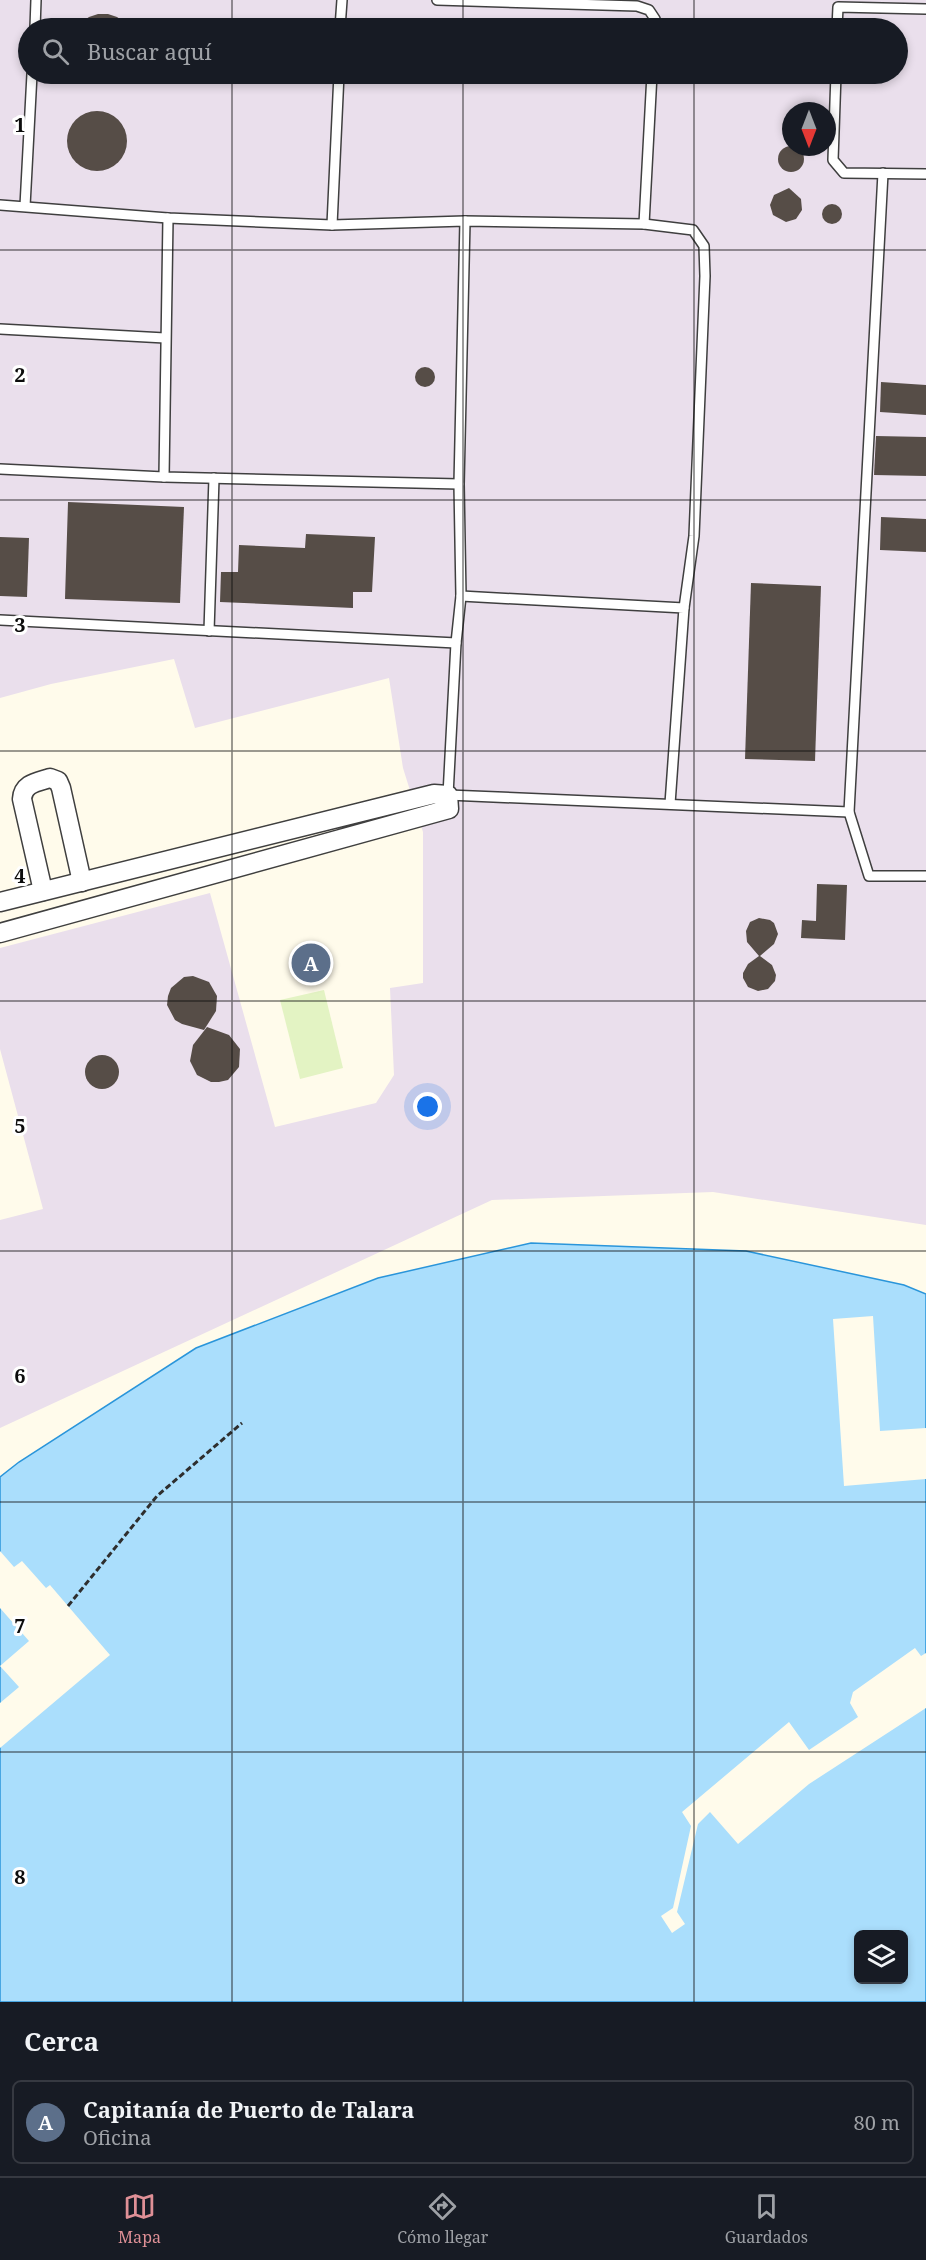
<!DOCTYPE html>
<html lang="es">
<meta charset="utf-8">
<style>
:root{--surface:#171b24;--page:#20242c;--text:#f1f3f6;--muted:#9ea1a6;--line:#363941;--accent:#df9096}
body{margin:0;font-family:"Noto Serif",serif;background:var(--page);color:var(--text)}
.controls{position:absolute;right:18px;bottom:18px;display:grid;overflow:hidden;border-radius:9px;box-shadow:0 3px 9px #0003}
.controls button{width:54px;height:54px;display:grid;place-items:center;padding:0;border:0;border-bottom:2px solid var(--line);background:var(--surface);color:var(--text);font:30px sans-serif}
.compass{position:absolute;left:782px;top:102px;width:54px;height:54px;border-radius:50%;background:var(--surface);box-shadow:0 3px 9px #0003;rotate:180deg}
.you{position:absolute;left:428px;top:1107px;width:21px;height:21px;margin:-15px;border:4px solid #fff;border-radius:50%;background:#1a73e8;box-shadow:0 0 0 9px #1a73e833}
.badge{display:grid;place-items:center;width:39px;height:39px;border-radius:50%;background:var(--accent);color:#fff;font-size:20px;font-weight:700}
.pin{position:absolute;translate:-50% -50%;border:3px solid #fff;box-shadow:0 2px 6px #0006}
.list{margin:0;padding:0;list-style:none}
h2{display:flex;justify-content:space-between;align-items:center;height:78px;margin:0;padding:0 24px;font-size:26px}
h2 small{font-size:20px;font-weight:400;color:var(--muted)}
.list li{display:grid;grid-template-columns:39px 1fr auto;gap:18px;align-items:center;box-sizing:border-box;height:84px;margin:0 12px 12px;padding:0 12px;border:2px solid var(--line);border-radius:9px}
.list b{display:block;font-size:22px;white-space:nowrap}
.list p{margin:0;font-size:20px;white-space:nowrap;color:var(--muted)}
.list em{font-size:20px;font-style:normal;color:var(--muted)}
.icon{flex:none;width:33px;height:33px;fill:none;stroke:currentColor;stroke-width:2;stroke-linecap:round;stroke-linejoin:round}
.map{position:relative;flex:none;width:926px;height:2002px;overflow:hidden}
.search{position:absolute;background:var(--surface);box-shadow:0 3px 9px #0003;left:18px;right:18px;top:18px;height:66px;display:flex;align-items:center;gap:15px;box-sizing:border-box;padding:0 21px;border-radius:33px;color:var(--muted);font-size:22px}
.sheet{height:174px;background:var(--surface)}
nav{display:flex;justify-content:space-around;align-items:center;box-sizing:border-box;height:84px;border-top:2px solid var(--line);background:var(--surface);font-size:16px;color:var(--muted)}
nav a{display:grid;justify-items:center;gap:3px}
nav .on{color:var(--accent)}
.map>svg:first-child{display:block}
</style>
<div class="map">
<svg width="926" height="2002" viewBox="0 0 926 2002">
<rect width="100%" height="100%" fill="#fffbeb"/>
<path fill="#eadfec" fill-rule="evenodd" d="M0,0H926V1225L713,1192L492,1200L0,1428V1220L43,1209L0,1049V948L210,893L275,1127L376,1103L394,1075L390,988L423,983V832L403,768L389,678L195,728L174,659L51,684L0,698ZM28,28H898V74H28ZM791,111H827V147H791Z"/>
<path fill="#e3f3c3" d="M324,990L343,1068L300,1079L280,1000Z"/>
<path fill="#aadefc" stroke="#2a95da" stroke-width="1.5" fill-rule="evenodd" d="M531,1243L746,1251L904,1285L926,1294V2002H0V1477L19,1462L196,1348L378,1278ZM858,1934H904V1980H858Z"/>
<g fill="#fffbeb">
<path d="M873,1316L880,1431L926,1428V1479L844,1486L833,1319Z"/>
<path d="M0,1551L14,1567L22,1561L46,1588L50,1585L110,1655L0,1748V1703L19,1687L0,1666L29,1641L0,1608Z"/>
<path d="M915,1648L921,1656L926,1653V1708L809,1784L738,1844L710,1812L698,1824L677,1912L685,1924L672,1933L661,1916L673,1908L691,1826L682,1812L789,1722L809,1750L858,1717L850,1703L853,1692Z"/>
</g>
<g fill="#564d47">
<path d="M98,14H108L117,17L133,28H73L89,17Z"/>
<circle cx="97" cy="141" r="30"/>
<circle cx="791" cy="159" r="13"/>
<path d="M789,188L801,199L802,210L796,219L786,222L773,215L770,205L774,195Z"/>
<circle cx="832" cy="214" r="10"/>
<circle cx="425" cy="377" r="10"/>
<path d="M881,382L926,385V415L880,412Z"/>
<path d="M876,436L926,437V476L874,475Z"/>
<path d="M68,502L184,507L180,603L65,599Z"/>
<path d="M881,517L926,519V552L880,550Z"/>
<path d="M306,534L375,537L372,592H353V608L220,602L221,572H238L239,545L305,548Z"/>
<path d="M0,537L29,538L27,597L0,596Z"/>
<path d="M751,583L821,586L815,761L745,759Z"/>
<path d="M817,884L847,885L845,940L801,938L802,920L816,921Z"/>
<path d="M759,918L770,920L774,923L778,934L774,944L760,956L772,965L776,975L775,981L768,989L758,991L748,987L743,978V973L748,964L759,956L747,942L746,931L750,922Z"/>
<path d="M193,976L209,982L217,996L216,1011L204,1030L182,1024L175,1020L167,1005L168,996L171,988L184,977Z"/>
<path d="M207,1027L229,1035L240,1049L239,1067L228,1080L219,1082H211L197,1075L190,1061L193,1045Z"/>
<circle cx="102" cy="1072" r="17"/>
</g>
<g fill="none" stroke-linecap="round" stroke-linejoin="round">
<g stroke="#3f3f3f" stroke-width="12">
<g id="lane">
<path d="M437,0L637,6L649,10L655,19L654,28"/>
<path d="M35,28L36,0"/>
<path d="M340,28L342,0"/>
<path d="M837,28L838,7L926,9"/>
<path d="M836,74L833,160L844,173L926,174"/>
<path d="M883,173L849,812L869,876H926"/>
<path d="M0,205L168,218L332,225L465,221L644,224L693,230L704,246L705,276L694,536L684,608"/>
<path d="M25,206L32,74"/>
<path d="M465,221L459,484L461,596L456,643L448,795L849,812"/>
<path d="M644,224L652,74"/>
<path d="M332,225L339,74"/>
<path d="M0,329L165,338"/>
<path d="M0,469L164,477L459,484"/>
<path d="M164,477L168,218"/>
<path d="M461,596L684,608L670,804"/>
<path d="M0,620L456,643"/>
<path d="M209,631L214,478"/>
</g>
</g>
<g stroke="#3f3f3f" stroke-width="21">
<g id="street">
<path d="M43,891L22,799C23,783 38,782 50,778L58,781L61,788L82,882"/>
<path d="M0,902L434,794L448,795L449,809L0,933"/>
</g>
</g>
<path stroke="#2e2e2e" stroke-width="3" stroke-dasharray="6 3" stroke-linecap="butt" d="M68,1606L157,1496L242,1423"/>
<use href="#lane" stroke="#fff" stroke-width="9"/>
<use href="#street" stroke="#fff" stroke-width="18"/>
</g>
<path fill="none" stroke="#0c0c0c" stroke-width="1.5" stroke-opacity="0.55" d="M232,0V28M463,0V28M694,0V28M232,74V2002M463,74V2002M694,74V2002M0,250H926M0,500H926M0,751H926M0,1001H926M0,1251H926M0,1502H926M0,1752H926"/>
<g font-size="20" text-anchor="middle" font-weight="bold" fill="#0c0c0c" stroke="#fff" stroke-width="6" stroke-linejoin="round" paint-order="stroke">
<text x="20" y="132">1</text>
<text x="20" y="382">2</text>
<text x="20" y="632">3</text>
<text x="20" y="883">4</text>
<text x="20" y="1133">5</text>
<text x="20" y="1383">6</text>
<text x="20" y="1633">7</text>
<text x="20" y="1884">8</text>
</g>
</svg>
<div class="controls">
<button><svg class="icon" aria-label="layers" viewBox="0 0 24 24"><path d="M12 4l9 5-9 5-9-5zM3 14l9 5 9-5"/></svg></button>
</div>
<svg class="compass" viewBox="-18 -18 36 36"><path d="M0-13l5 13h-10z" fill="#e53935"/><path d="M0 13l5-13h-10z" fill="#9ea1a6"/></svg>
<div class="you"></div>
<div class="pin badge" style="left:311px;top:963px;background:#5c6f8a">A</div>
<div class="search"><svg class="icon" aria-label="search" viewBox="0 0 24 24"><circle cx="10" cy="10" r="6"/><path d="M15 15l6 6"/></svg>Buscar aquí</div>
</div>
<section class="sheet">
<h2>Cerca<small></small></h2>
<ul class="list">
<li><span class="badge" style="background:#5c6f8a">A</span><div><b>Capitanía de Puerto de Talara</b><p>Oficina</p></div><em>80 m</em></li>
</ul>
</section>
<nav>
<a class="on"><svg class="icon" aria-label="map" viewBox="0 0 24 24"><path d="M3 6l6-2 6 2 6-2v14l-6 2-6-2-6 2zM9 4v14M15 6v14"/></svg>Mapa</a>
<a><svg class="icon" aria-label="directions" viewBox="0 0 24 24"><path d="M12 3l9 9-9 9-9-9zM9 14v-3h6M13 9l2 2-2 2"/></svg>Cómo llegar</a>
<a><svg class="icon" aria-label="saved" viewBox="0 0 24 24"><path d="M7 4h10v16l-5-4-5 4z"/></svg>Guardados</a>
</nav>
